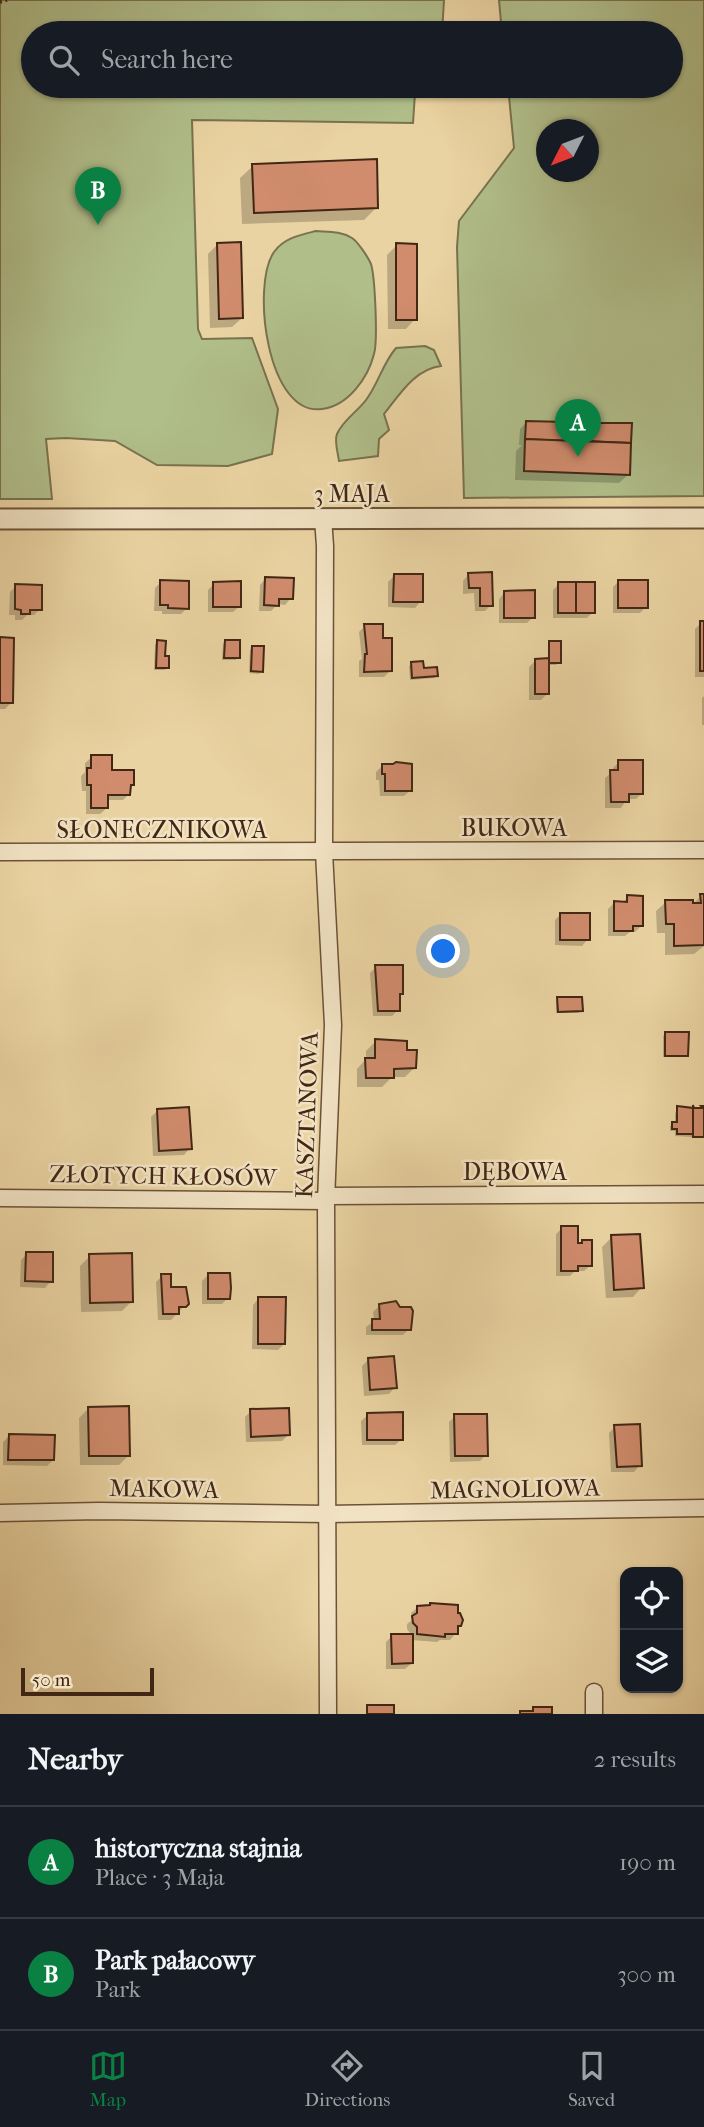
<!DOCTYPE html>
<meta charset="utf-8">
<style>
:root{--surface:#171b24;--page:#20242c;--text:#f1f3f6;--muted:#9ea1a6;--line:#363941;--accent:#0b8043}
body{margin:0;font-family:"IM FELL French Canon",serif;background:var(--page);color:var(--text)}
.controls{position:absolute;right:21px;bottom:21px;display:grid;overflow:hidden;border-radius:14px;box-shadow:0 2px 5px #0004}
.controls button{width:63px;height:63px;display:grid;place-items:center;padding:0;border:0;border-bottom:2px solid var(--line);background:var(--surface);color:var(--text);font:35px sans-serif}
.compass{position:absolute;left:536px;top:119px;width:63px;height:63px;border-radius:50%;background:var(--surface);box-shadow:0 2px 5px #0004;rotate:228deg}
.scale{position:absolute;left:21px;bottom:18px;width:133px;box-sizing:border-box;padding-left:7px;border:4px solid #422714;border-top:0;font-size:19px;line-height:24px;white-space:nowrap;color:#422714;-webkit-text-stroke:5px #f1e2c3;paint-order:stroke}
.you{position:absolute;left:444px;top:952px;width:24px;height:24px;margin:-18px;border:5px solid #fff;border-radius:50%;background:#1a73e8;box-shadow:0 0 0 10px #1a73e833}
.badge{display:grid;place-items:center;width:46px;height:46px;border-radius:50%;background:var(--accent);color:#fff;font-size:23px;font-weight:700}
.pin{position:absolute;translate:-50% -58px;filter:drop-shadow(0 2px 4px #0008)}
.pin::after{content:'';position:absolute;top:37px;width:24px;height:21px;background:inherit;clip-path:polygon(0 0,100% 0,50% 100%)}
.list{margin:0;padding:0;list-style:none}
h2{display:flex;justify-content:space-between;align-items:center;height:91px;margin:0;padding:0 28px;font-size:30px}
h2 small{font-size:23px;font-weight:400;color:var(--muted)}
.list li{display:grid;grid-template-columns:46px 1fr auto;gap:21px;align-items:center;box-sizing:border-box;height:112px;padding:0 28px;border-top:2px solid var(--line)}
.list b{display:block;font-size:26px;white-space:nowrap}
.list p{margin:0;font-size:23px;white-space:nowrap;color:var(--muted)}
.list em{font-size:23px;font-style:normal;color:var(--muted)}
.icon{flex:none;width:38px;height:38px;fill:none;stroke:currentColor;stroke-width:2;stroke-linecap:round;stroke-linejoin:round}
.map{position:relative;flex:none;width:704px;height:1714px;overflow:hidden}
.search{position:absolute;background:var(--surface);box-shadow:0 2px 5px #0004;left:21px;right:21px;top:21px;height:77px;display:flex;align-items:center;gap:18px;box-sizing:border-box;padding:0 24px;border-radius:38px;color:var(--muted);font-size:26px}
.sheet{height:315px;background:var(--surface)}
nav{display:flex;justify-content:space-around;align-items:center;box-sizing:border-box;height:98px;border-top:2px solid var(--line);background:var(--surface);font-size:19px;color:var(--muted)}
nav a{display:grid;justify-items:center;gap:4px}
nav .on{color:var(--accent)}
.map>svg:first-child{display:block}
</style>
<div class="map">
<svg width="704" height="1714" viewBox="0 0 704 1714">
<rect width="100%" height="100%" fill="#ead3a2"/>
<filter id="stains"><feTurbulence type="fractalNoise" baseFrequency=".00286" numOctaves="4"/><feColorMatrix values="0 0 0 0 .2 0 0 0 0 .09 0 0 0 0 .02 0 0 0 .5 -.17"/></filter>
<radialGradient id="worn" r=".72"><stop offset=".6" stop-color="#630" stop-opacity="0"/><stop offset="1" stop-color="#630" stop-opacity=".3"/></radialGradient>
<g fill="#b0be8a" stroke="#79724f" stroke-width="2" fill-rule="evenodd">
<path d="M0,0H444L442,33H33V86H419L415,93L413,123L192,120L198,329L202,339L252,338L278,409L272,454L228,466L157,465L115,441L66,438L46,439L52,499H0Z"/>
<path d="M499,0H704V496L464,498L457,247L459,221L514,148L508,86H671V33H502ZM546,130H588V172H546Z"/>
<path d="M316,231C328,232 341,231 352,238C358,242 368,257 371,264C375,277 378,341 374,354C368,378 348,406 322,409C267,417 251,285 274,252C284,238 300,235 316,231Z"/>
<path d="M425,346L434,350L441,366C415,369 400,394 384,414L389,430L379,439L378,456L339,461C338,453 334,441 337,434C343,420 357,412 366,400C378,384 383,363 396,348Z"/>
</g>
<g fill="#0003">
<path d="M253,166L377,207L364,220L242,224L240,178Z"/>
<path d="M217,245L242,318L232,327L210,328L208,254Z"/>
<path d="M397,245L415,319L406,329H388L387,255Z"/>
<path d="M526,423L631,425L629,474L619,483L515,480L516,451L522,445H519L520,429Z"/>
<path d="M469,574H490L491,605L485,611H475L474,593L463,594V581Z"/>
<path d="M394,576L421,601L415,608L388,607V582Z"/>
<path d="M266,578L291,598L285,605L278,604L271,611H259L260,585Z"/>
<path d="M619,581L646,607L640,613H613V587Z"/>
<path d="M161,582L187,608L181,614H162V611H154L155,588Z"/>
<path d="M214,584L240,606L233,612H208V590Z"/>
<path d="M559,584L593,612L587,618H553V590Z"/>
<path d="M16,586L40,609L34,615H27L22,620H15V615H9L10,592Z"/>
<path d="M505,592L533,617L527,623H499V599Z"/>
<path d="M701,623H704V677H695V629Z"/>
<path d="M365,626L382,640L390,671L384,677H359V661L362,659L359,632Z"/>
<path d="M0,639L11,703L5,709H0Z"/>
<path d="M157,642L167,668L165,670H154L155,645Z"/>
<path d="M225,642L238,657L236,660H222L223,644Z"/>
<path d="M550,643L559,662L556,665H547V694L541,700H529V667L536,660H548V645Z"/>
<path d="M253,647L261,671L259,674L249,673L250,650Z"/>
<path d="M412,664L422,670L436,676L434,678L410,680L409,666Z"/>
<path d="M704,696V725H702V698Z"/>
<path d="M92,757L132,785L129,788V794L123,800H107V808L100,814H86V791H82L81,776L85,772V763Z"/>
<path d="M619,762L642,793L636,799H627L621,808H605V778L613,771V768Z"/>
<path d="M382,766L411,790L404,796H380L379,780H376V772Z"/>
<path d="M701,896H704V946L694,954L665,955V933H657L656,911L666,902L691,906Z"/>
<path d="M628,897L642,925L635,932H630L625,936H608V909L614,903H622Z"/>
<path d="M561,914L588,939L582,946L555,945V920Z"/>
<path d="M376,967L401,993L398,996V1010L392,1016H373L370,973Z"/>
<path d="M558,999L581,1011L578,1013H556V1001Z"/>
<path d="M665,1034L687,1055L684,1057H663V1036Z"/>
<path d="M376,1041L405,1052H415V1067L405,1077H392L382,1087H357V1069L366,1059V1051Z"/>
<path d="M704,1108V1138L675,1136V1131H670V1126L675,1124V1113L678,1110Z"/>
<path d="M157,1111L190,1148L184,1155L153,1156L151,1117Z"/>
<path d="M562,1228L576,1245L583,1241L591,1265L584,1271H575L570,1276H556V1234Z"/>
<path d="M612,1237L642,1287L633,1297L606,1298L602,1247Z"/>
<path d="M27,1254L51,1281L45,1288L20,1287L21,1260Z"/>
<path d="M90,1256L132,1301L122,1311L81,1312L80,1266Z"/>
<path d="M208,1275L228,1298L222,1304H202V1281Z"/>
<path d="M162,1276L170,1289L187,1303L171,1320H158L156,1282Z"/>
<path d="M259,1298L284,1344L278,1350L252,1349L253,1305Z"/>
<path d="M379,1306L409,1329L403,1335H366V1327L374,1321L373,1312Z"/>
<path d="M368,1360L395,1387L389,1394L364,1396L362,1366Z"/>
<path d="M88,1409L129,1455L119,1465H80L79,1418Z"/>
<path d="M251,1411L288,1435L282,1441L246,1442L245,1417Z"/>
<path d="M368,1415L402,1439L395,1445H362L361,1421Z"/>
<path d="M455,1416L486,1455L480,1461L450,1462L449,1422Z"/>
<path d="M615,1427L640,1465L634,1472H611L609,1433Z"/>
<path d="M9,1436L53,1460L47,1466L3,1465V1442Z"/>
<path d="M418,1607L459,1625L456,1628V1633L450,1640H440L437,1642L411,1640L412,1663L405,1669H386V1642L392,1636H412L407,1629V1624L412,1620L411,1613Z"/>
</g>
<g fill="#d08c6d" stroke="#422714" stroke-width="2">
<path d="M377,159L378,208L254,213L252,164Z"/>
<path d="M241,242L243,318L219,319L217,243Z"/>
<path d="M396,243L417,244V320H396Z"/>
<path d="M526,421L566,422L565,441L525,439Z"/>
<path d="M566,422L586,423L585,441H565Z"/>
<path d="M586,423H632L631,443L585,441Z"/>
<path d="M525,439L631,443L630,475L524,471Z"/>
<path d="M492,572L493,606H480V588H469L468,573Z"/>
<path d="M394,574H423V602H393Z"/>
<path d="M265,577L294,578L293,599H279V606L264,605Z"/>
<path d="M160,580L189,581V609L168,608V605H160Z"/>
<rect x="618" y="580" width="30" height="28"/>
<path d="M241,581V607H213V582Z"/>
<rect x="558" y="582" width="18" height="31"/>
<rect x="576" y="582" width="19" height="31"/>
<path d="M15,584L42,585V610H30V614H21V610L15,609Z"/>
<path d="M535,590V618H504V591Z"/>
<rect x="700" y="621" width="4" height="50"/>
<path d="M364,624H383V638H392V671L364,672L365,654H367Z"/>
<path d="M0,637L14,638L13,703H0Z"/>
<path d="M157,640L166,641L165,656H169V668H156Z"/>
<path d="M225,640H240V658H224Z"/>
<rect x="549" y="641" width="12" height="22"/>
<path d="M252,646H264L263,672L251,671Z"/>
<path d="M549,658V694H535V659Z"/>
<path d="M423,661L424,668L437,667L438,676L412,678L411,662Z"/>
<path d="M91,755H112V770H134V785H131L130,795H108V808H91V785H87V768H91Z"/>
<path d="M618,760H643V794H629V802H611L610,770H618Z"/>
<path d="M396,762L412,764V791H385V774H382V764H393Z"/>
<path d="M700,894H704V945L674,946V924H666L665,900H693V903H701Z"/>
<path d="M627,895L643,896V926H633V931H614V901L627,902Z"/>
<rect x="560" y="913" width="30" height="27"/>
<path d="M375,965H403V994H400V1011H378Z"/>
<path d="M557,997H582L583,1011L558,1012Z"/>
<path d="M665,1032H689L688,1056H665Z"/>
<path d="M375,1039L407,1041V1050H417L416,1068L394,1069V1078H366L365,1058H375Z"/>
<path d="M693,1105L694,1108H703L701,1106H704V1137H693Z"/>
<path d="M677,1106L693,1108V1134H677V1129H672V1122H677Z"/>
<path d="M189,1107L192,1149L159,1151L157,1109Z"/>
<path d="M561,1226H578V1243H582V1240H592V1266H578V1271H561Z"/>
<path d="M640,1234L644,1288L614,1290L611,1235Z"/>
<path d="M26,1252H53V1282L25,1281Z"/>
<path d="M132,1253L133,1302L90,1303L89,1254Z"/>
<path d="M208,1273H230L231,1288L230,1299H208Z"/>
<path d="M161,1274H171V1287H186L189,1304L186,1307H179V1314H163Z"/>
<path d="M258,1297H286L285,1344H258Z"/>
<path d="M396,1301L400,1307H411L413,1311L411,1330H372V1319H380L379,1304Z"/>
<path d="M394,1356L397,1388L370,1390L368,1358Z"/>
<path d="M129,1406L130,1456H89L88,1407Z"/>
<path d="M289,1408L290,1435L251,1437L250,1409Z"/>
<path d="M403,1412V1440H367V1413Z"/>
<path d="M454,1414H487L488,1456H455Z"/>
<path d="M640,1424L642,1466L617,1467L614,1425Z"/>
<path d="M9,1434L55,1435L54,1460H8Z"/>
<path d="M430,1603L458,1605V1613H460L463,1620L461,1626H458V1634H445V1637L417,1634V1627L413,1623L412,1616L417,1613V1606L430,1605Z"/>
<path d="M391,1634H413V1663L392,1664Z"/>
<rect x="367" y="1705" width="27" height="9"/>
<path d="M533,1707H552V1714H520V1711H533Z"/>
</g>
<g fill="none" stroke-linecap="round" stroke-linejoin="round">
<g stroke="#6c5238" stroke-width="19">
<g id="minor">
<path d="M323,518L325,546L324,852L333,1025L326,1201L328,1714"/>
<path d="M0,852L704,850"/>
<path d="M326,1196L704,1194"/>
<path d="M0,1198L326,1201"/>
<path d="M0,1513L99,1511L327,1514L704,1508"/>
<path d="M594,1692V1714"/>
</g>
</g>
<g stroke="#6c5238" stroke-width="23">
<path id="tertiary" d="M0,519L704,518"/>
</g>
<path stroke="#422714" stroke-width="3.5" stroke-dasharray="2 3.5" stroke-linecap="butt" d="M0,2L7,0"/>
<use href="#minor" stroke="#f1e2c3" stroke-width="16"/>
<use href="#tertiary" stroke="#f1e2c3" stroke-width="19"/>
</g>
<g text-anchor="middle" stroke-width="5" stroke-linejoin="round" paint-order="stroke">
<g font-size="24" fill="#422714" stroke="#f1e2c3">
<text x="352" y="502">3 MAJA</text>
<text x="514" y="836">BUKOWA</text>
<text x="162" y="838">SŁONECZNIKOWA</text>
<text transform="translate(307 1115) rotate(-88)" y="8">KASZTANOWA</text>
<text x="515" y="1180">DĘBOWA</text>
<text transform="translate(163 1176) rotate(1)" y="8">ZŁOTYCH KŁOSÓW</text>
<text transform="translate(164 1489) rotate(1)" y="8">MAKOWA</text>
<text transform="translate(515 1489) rotate(-1)" y="8">MAGNOLIOWA</text>
</g>
</g>
<rect width="100%" height="100%" filter="url(#stains)"/>
<rect width="100%" height="100%" fill="url(#worn)"/>
</svg>
<div class="controls">
<button><svg class="icon" aria-label="locate" viewBox="0 0 24 24"><circle cx="12" cy="12" r="6"/><path d="M12 2v4M12 18v4M2 12h4M18 12h4"/></svg></button>
<button><svg class="icon" aria-label="layers" viewBox="0 0 24 24"><path d="M12 4l9 5-9 5-9-5zM3 14l9 5 9-5"/></svg></button>
</div>
<svg class="compass" viewBox="-18 -18 36 36"><path d="M0-13l5 13h-10z" fill="#e53935"/><path d="M0 13l5-13h-10z" fill="#9ea1a6"/></svg>
<div class="scale">50 m</div>
<div class="you"></div>
<div class="pin badge" style="left:578px;top:457px">A</div>
<div class="pin badge" style="left:98px;top:225px">B</div>
<div class="search"><svg class="icon" aria-label="search" viewBox="0 0 24 24"><circle cx="10" cy="10" r="6"/><path d="M15 15l6 6"/></svg>Search here</div>
</div>
<section class="sheet">
<h2>Nearby<small>2 results</small></h2>
<ul class="list">
<li><span class="badge">A</span><div><b>historyczna stajnia</b><p>Place · 3 Maja</p></div><em>190 m</em></li>
<li><span class="badge">B</span><div><b>Park pałacowy</b><p>Park</p></div><em>300 m</em></li>
</ul>
</section>
<nav>
<a class="on"><svg class="icon" aria-label="map" viewBox="0 0 24 24"><path d="M3 6l6-2 6 2 6-2v14l-6 2-6-2-6 2zM9 4v14M15 6v14"/></svg>Map</a>
<a><svg class="icon" aria-label="directions" viewBox="0 0 24 24"><path d="M12 3l9 9-9 9-9-9zM9 14v-3h6M13 9l2 2-2 2"/></svg>Directions</a>
<a><svg class="icon" aria-label="saved" viewBox="0 0 24 24"><path d="M7 4h10v16l-5-4-5 4z"/></svg>Saved</a>
</nav>
